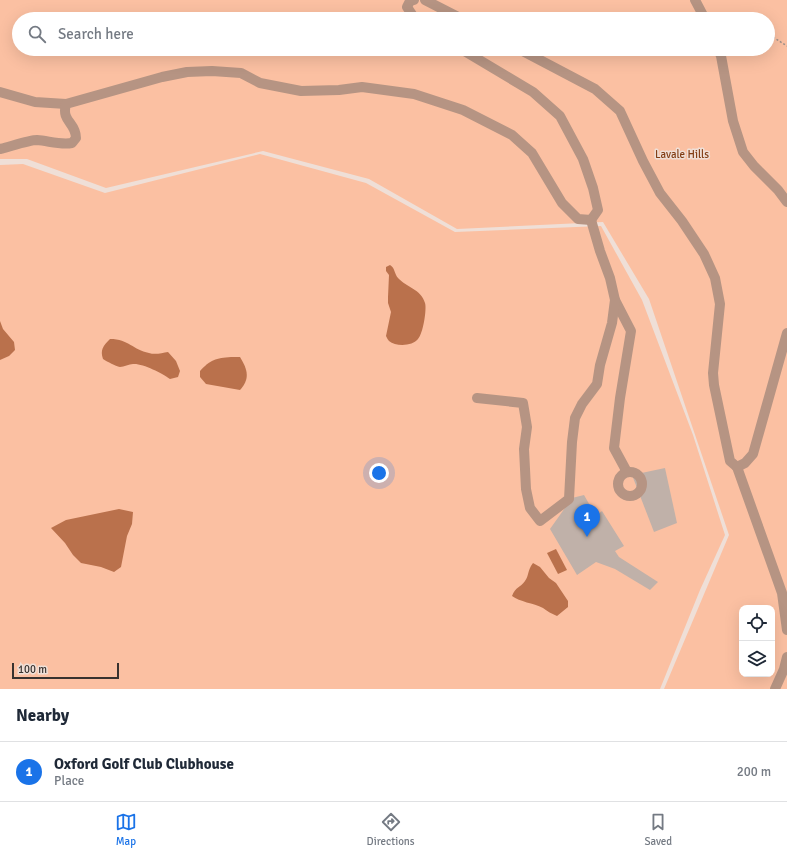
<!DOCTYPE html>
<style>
:root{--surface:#fff;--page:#f2f2f3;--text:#1f2937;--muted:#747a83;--line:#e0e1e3;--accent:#1a73e8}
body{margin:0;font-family:Signika,sans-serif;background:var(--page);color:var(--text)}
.controls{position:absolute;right:12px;bottom:12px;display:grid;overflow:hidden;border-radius:8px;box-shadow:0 4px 16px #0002}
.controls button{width:36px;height:36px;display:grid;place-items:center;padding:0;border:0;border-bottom:1px solid var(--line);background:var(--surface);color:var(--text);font:20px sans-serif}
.scale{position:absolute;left:12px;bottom:10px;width:107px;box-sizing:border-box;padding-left:4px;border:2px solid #38322f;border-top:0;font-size:11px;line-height:14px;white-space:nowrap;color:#38322f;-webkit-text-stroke:3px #efdfd7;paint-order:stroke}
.you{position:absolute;left:379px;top:473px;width:14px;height:14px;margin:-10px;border:3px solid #fff;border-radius:50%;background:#1a73e8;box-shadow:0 0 0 6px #1a73e833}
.badge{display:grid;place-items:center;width:26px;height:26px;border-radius:50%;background:var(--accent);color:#fff;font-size:13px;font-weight:700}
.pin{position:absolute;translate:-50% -33px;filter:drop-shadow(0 1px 2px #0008)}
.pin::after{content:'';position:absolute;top:21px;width:14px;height:12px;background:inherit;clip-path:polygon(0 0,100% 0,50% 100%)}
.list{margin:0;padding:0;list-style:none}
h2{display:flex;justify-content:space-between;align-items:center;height:52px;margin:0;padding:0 16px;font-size:17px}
h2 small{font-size:13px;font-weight:400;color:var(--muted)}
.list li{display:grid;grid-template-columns:26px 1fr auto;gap:12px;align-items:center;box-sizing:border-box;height:60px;padding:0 16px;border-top:1px solid var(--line)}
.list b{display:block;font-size:15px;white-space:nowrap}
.list p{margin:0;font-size:13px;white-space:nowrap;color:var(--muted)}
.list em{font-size:13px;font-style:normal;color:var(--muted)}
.icon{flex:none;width:22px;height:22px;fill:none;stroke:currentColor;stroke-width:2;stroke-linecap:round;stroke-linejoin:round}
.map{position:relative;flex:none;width:787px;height:689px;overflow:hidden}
.search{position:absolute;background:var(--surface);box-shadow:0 4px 16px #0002;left:12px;right:12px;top:12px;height:44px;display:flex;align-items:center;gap:10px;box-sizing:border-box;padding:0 14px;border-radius:22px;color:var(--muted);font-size:15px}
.sheet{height:112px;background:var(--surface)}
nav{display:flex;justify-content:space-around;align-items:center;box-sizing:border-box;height:56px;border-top:1px solid var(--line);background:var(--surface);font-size:11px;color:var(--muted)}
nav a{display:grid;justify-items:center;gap:2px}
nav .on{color:var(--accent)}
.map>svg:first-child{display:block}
</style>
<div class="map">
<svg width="787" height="689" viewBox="0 0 787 689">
<rect width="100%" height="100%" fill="#efdfd7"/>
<g fill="#fbc0a2" fill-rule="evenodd">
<path d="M0,0H787V689H664L729,535L649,299L603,222L457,229L369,179L263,151L106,188L27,159H0ZM19,19H768V49H19ZM742,608H772V674H742Z"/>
<path d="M260,154L366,183L455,232L601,226L642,300L693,435L725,535L700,590L660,689H0V165L23,164L105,193Z"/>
</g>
<g fill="#ba714c">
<path d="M390,265C395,268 394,273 398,278C406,287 421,289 425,303C427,309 423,334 418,339C413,346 396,347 389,341C388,340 387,338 386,336L391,312L388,303V297L389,275L386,271V267Z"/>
<path d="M0,321L3,329L14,342L15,350L9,356L0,360Z"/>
<path d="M110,339C129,339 133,350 149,353C155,355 162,353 168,352L176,361L180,371L178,377L170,379C162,373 142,363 133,364C129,364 124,367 120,367C115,366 108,362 103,359C100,350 103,346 110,339Z"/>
<path d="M231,357H240C248,370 250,379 240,390L206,384L200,377V371C210,360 216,358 231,357Z"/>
<path d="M119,509L133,512L132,524L127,536L121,567L114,572L101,567L81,563L73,555L65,543L51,528L66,520Z"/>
<path d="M556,549L567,570L558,574L547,553Z"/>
<path d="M533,563L540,567L549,578L556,583L568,601V607L557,616C552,614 547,611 543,608C533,603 520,602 512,596C516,586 520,588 525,581C529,576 527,571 533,563Z"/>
</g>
<g fill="#c0b1a9">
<path d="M665,468L677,523L654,532L632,475Z"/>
<path d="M584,495L596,516L602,511L624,546L615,551L619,557L658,582L650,590L615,569L596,562L577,575L550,529L572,498Z"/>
</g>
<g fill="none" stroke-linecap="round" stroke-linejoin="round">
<g stroke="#9c908a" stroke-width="1.5" stroke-dasharray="2 2" stroke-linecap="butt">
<path d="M757,15L760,19"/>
<path d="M768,31L773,37L787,46"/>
</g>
<g stroke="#b69483" stroke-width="10">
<path d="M414,0L410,1L407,7L415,19"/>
<path d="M425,0L462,19"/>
<path d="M695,0L705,19"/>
<path d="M519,49L595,89L620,111L643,161L660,193L682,221L704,254L715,278L720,304L713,373L714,385L730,461L737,467L745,463L753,454L787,333"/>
<path d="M718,49L721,56L733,121L743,152L754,166L778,190L787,202"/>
<path d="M0,92L35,102L66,104"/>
<path d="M0,149C9,147 29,140 37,140C49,141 60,145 72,143L76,138C76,122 61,122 66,104L162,77L187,72L212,71L241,73L260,83L301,91L339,90L362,87L414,94L463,110L512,135L532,153L562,203L578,219L591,220L598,210L593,188L583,159L560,116L533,92L461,49"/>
<path d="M615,300L631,331L620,398L614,448L627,472"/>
<path d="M477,398L523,403L527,427L524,449L526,489L530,508L540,521L569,499L572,442L575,418L582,404L597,384L600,365L612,323L615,300L610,278L600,251L591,220"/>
<path d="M737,467L782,593L787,630"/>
<circle cx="630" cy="484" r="12"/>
<path d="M775,689L784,669L787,657"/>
</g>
</g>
<g text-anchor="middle" stroke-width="3" stroke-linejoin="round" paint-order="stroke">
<g font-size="11" fill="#833e15" stroke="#efdfd7">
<text x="682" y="158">Lavale Hills</text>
</g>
</g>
</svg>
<div class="controls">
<button><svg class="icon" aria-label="locate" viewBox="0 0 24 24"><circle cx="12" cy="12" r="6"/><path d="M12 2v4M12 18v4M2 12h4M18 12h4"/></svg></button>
<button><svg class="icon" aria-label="layers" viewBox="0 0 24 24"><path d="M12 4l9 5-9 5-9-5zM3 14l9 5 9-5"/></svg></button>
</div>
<div class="scale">100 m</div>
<div class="you"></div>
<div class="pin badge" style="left:587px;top:537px">1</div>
<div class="search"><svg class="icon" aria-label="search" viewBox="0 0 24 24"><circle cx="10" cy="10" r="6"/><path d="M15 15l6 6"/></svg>Search here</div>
</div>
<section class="sheet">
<h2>Nearby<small></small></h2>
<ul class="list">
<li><span class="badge">1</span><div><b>Oxford Golf Club Clubhouse</b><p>Place</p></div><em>200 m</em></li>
</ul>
</section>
<nav>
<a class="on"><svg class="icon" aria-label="map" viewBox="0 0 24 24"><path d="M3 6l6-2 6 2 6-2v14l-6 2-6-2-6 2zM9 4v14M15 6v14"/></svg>Map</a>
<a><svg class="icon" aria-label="directions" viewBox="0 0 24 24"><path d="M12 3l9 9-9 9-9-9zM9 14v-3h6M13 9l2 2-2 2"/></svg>Directions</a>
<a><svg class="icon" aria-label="saved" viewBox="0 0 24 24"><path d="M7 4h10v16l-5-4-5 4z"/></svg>Saved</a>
</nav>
